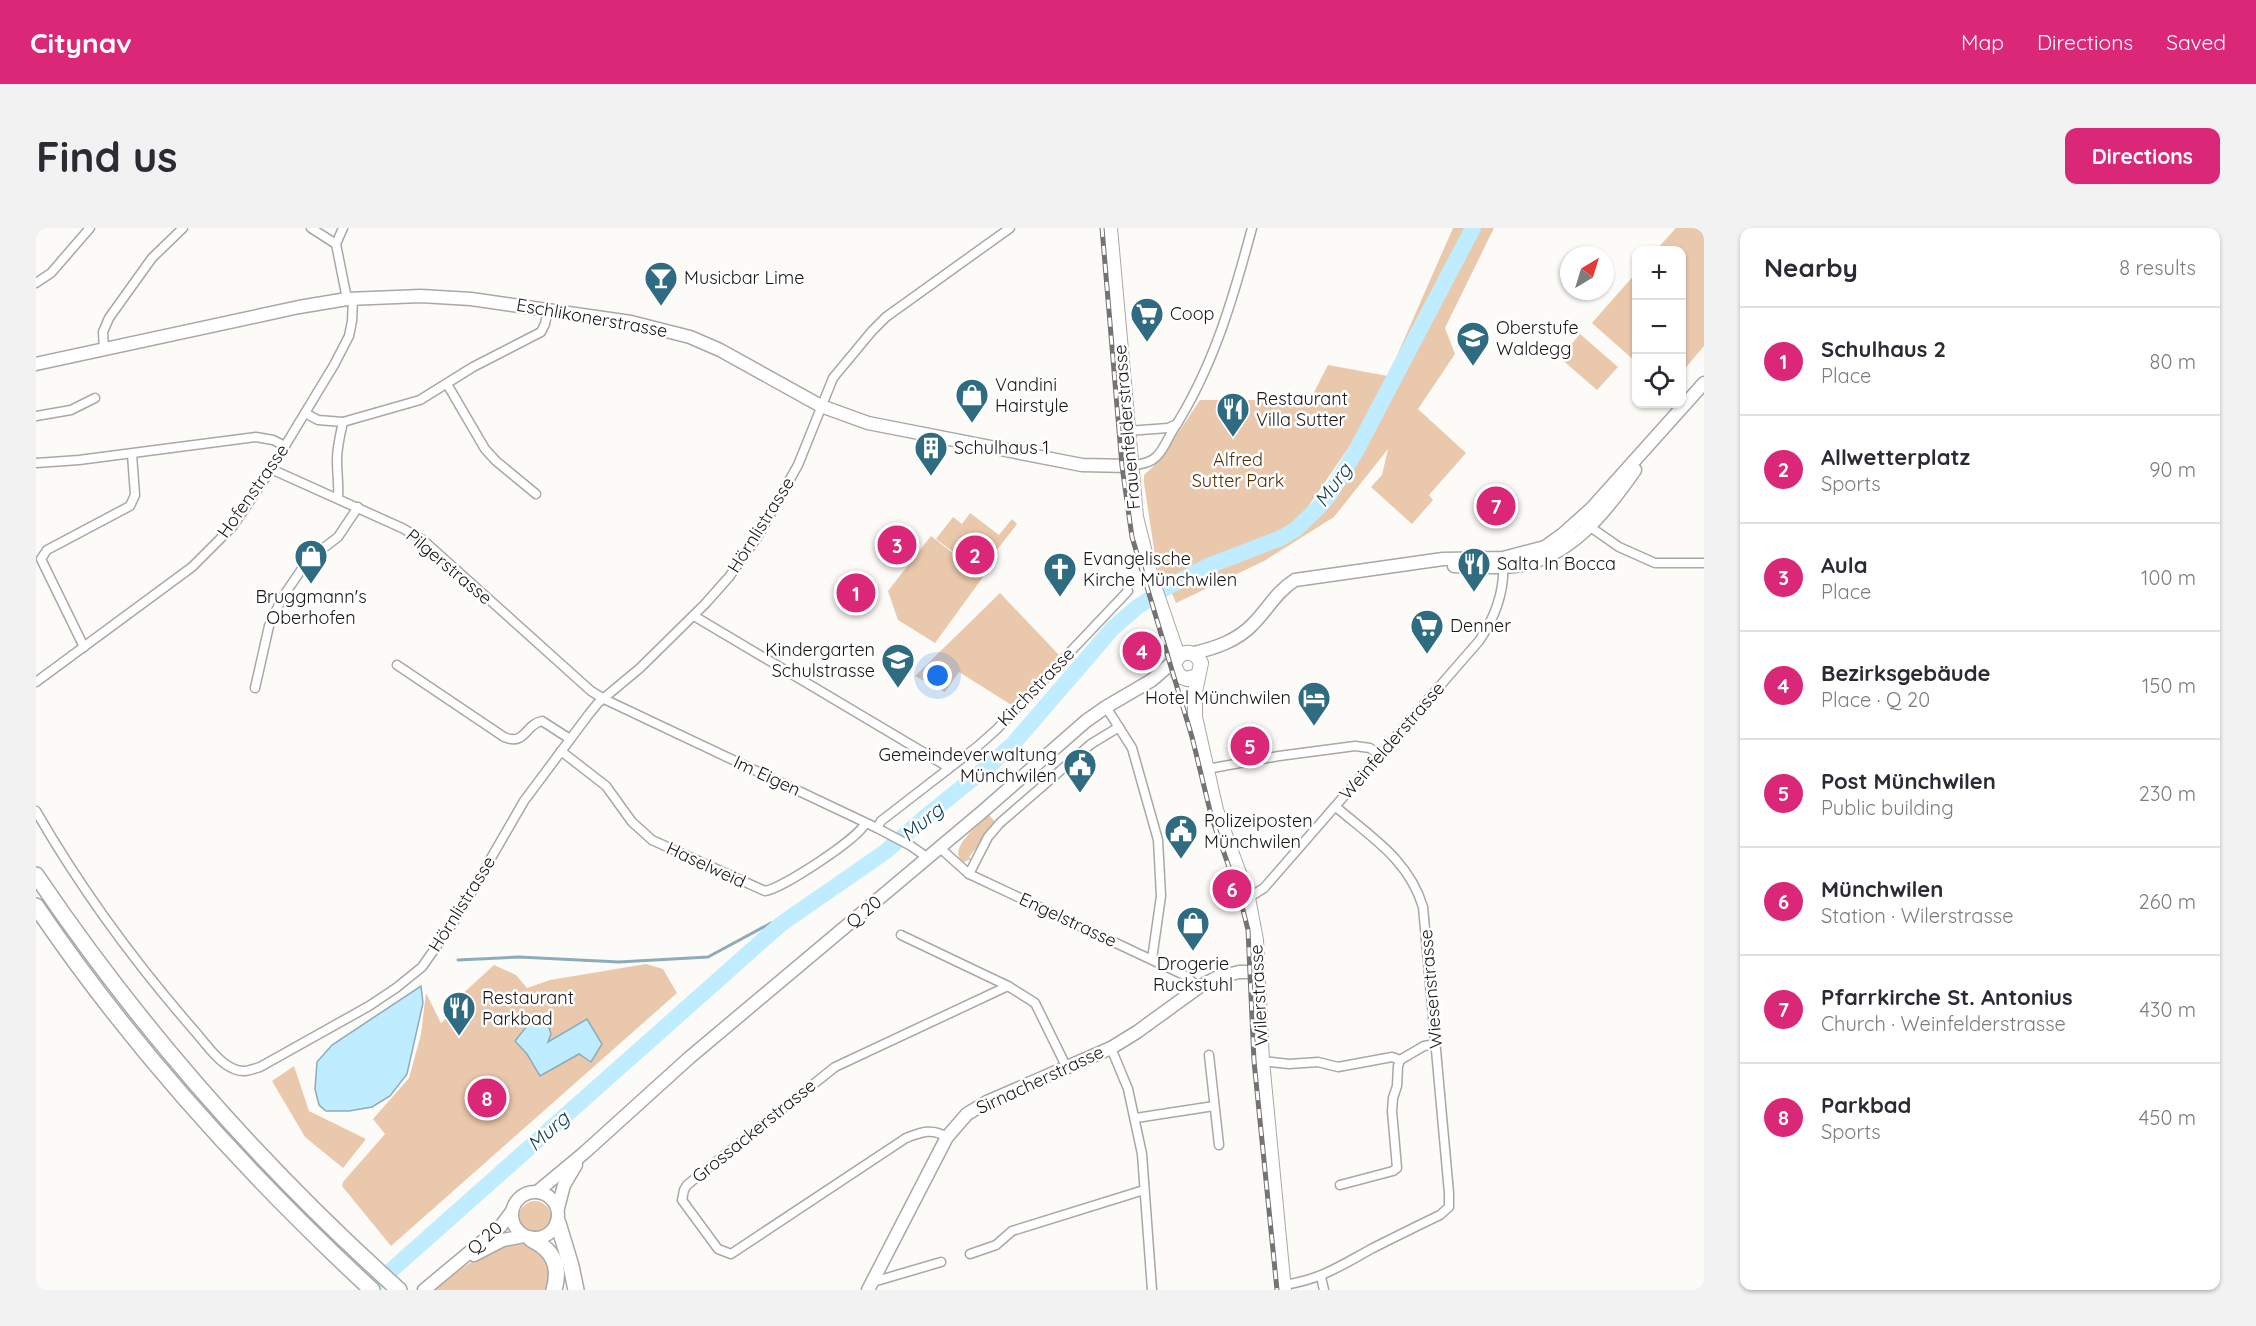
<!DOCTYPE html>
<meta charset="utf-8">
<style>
:root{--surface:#fff;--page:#f2f2f3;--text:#2b2b33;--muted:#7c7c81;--line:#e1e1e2;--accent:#db2777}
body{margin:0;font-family:Quicksand,sans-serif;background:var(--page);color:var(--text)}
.controls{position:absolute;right:18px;top:18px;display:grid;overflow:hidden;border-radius:12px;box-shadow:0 2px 4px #0004}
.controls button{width:54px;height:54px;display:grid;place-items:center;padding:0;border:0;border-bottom:2px solid var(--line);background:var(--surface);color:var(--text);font:30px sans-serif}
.compass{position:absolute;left:1524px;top:18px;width:54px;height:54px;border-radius:50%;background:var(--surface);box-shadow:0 2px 4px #0004;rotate:38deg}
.you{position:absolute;left:902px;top:448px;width:21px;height:21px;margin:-15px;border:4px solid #fff;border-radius:50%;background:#1a73e8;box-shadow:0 0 0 9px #1a73e833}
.badge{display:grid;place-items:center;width:39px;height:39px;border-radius:50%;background:var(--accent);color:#fff;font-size:20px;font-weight:700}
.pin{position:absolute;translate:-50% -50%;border:3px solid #fff;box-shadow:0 2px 6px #0006}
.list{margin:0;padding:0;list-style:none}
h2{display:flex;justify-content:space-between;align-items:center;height:78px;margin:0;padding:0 24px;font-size:26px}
h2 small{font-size:20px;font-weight:400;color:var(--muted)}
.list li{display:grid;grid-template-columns:39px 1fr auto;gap:18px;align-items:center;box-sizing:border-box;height:108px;padding:0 24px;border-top:2px solid var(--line)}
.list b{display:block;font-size:22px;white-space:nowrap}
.list p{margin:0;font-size:20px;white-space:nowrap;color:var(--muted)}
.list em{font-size:20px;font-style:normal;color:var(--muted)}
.icon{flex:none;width:33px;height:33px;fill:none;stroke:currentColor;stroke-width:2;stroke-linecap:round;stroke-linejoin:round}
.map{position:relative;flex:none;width:1668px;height:1062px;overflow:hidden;border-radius:12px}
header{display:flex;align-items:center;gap:36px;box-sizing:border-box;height:84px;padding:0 30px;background:var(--accent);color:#fff}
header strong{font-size:28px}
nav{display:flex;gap:33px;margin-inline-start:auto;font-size:21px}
.intro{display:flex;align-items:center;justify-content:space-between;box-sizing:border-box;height:144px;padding:0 36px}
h1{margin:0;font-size:42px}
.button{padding:15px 27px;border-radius:12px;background:var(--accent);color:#fff;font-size:21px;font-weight:700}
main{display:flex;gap:36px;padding:0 36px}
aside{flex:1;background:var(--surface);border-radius:12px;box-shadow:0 2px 4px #0004}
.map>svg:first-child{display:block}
</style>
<header>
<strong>Citynav</strong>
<nav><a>Map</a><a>Directions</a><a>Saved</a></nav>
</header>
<div class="intro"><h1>Find us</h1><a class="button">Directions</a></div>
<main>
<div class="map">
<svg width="1668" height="1062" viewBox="0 0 1668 1062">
<rect width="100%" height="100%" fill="#fdfbf8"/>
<g fill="#eac8ac">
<path d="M1417,0H1458L1409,100L1419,126L1382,181L1430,225L1393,267L1397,272L1376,296L1335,259L1346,247L1352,221L1298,289L1228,333L1140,375L1131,353L1262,296L1315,222L1335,181L1313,219L1261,295L1125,352L1120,334L1108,255V247L1124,232L1164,172H1274L1292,137L1352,148Z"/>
<path d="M1640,0H1668V118L1646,144V22H1620Z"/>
<path d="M1600,45V134L1556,95Z"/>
<path d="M1544,106L1582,139L1561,162L1524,130Z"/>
<path d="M934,285L963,307L976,291L981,296L944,344L900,311L917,289L926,296Z"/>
<path d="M895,308L947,349L899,415L862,392L852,363Z"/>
<path d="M964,365L1023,427L977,478L923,444L909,464L879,448Z"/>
<path d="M953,587L960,595L933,629L935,631L928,634C909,622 944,596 953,587Z"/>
<path d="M610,736L627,741L641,765L355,1018L306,958L307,954L349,906L337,891L373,850L385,806L390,765L405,795L424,776L421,771L458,737L480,747L491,760L514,752Z"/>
<path d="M258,838L273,883L330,911L307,940L269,909L236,853Z"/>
<circle cx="499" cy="989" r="16"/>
<path d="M483,1014C495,1017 514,1028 515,1042C516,1048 513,1056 512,1062H397C426,1039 447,1023 483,1014Z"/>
</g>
<g fill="#bfecff" stroke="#8dacb9" stroke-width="1.5">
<path d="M385,758L387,775L371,846L354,868L336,879L313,883H290L283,877L279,861L281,834L296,817Z"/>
<path d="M551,791L566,816L555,834L543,826L504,848L491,826L479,813L494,794C501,796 505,793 512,797L515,806L512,814Z"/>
</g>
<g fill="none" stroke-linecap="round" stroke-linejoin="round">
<path stroke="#8dacb9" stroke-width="3" d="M422,732L483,729L583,734L672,729L735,695L743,698"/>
<path stroke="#bfecff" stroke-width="16" d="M333,1062L745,696L849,624L888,590L955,536L977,516L1076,401L1100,380L1128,361L1172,338L1245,310L1260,301L1283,279L1294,266L1320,223L1437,0"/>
<g stroke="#aaa8a6" stroke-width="11">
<g id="street">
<path d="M275,0L300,16L311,71"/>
<path d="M300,16L307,0"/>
<path d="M0,55L15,45L54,0"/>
<path d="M68,122L67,104L73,90L116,30L147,0"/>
<path d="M411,156L449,221L460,233L500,266"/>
<path d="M269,185L282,192L307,194L384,172L437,139L505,104L509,96L512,81"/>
<path d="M0,188L35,182L59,170"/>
<path d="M1091,203L1132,200L1141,196"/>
<path d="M0,235L43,232L220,209L237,212L249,218"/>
<path d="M1094,238C1103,236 1113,236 1120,229C1127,223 1132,210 1137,202C1177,140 1197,71 1216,0"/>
<path d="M235,241L366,300L387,312L555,463L568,471L841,600L875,618L892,630"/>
<path d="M302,270C303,257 301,245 301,232C301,219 304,207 307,194"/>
<path d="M1550,296L1583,319L1619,335H1668"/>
<path d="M658,388L907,536L912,541"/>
<path d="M48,419L5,331L11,322L94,278L99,267L96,226"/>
<path d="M361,437L468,509C490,518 488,497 506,493L534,511"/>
<path d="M0,454L156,339L197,298L235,241L298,137L313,108L316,93L317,71"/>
<path d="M219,460L233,398L246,370L272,332L302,309L322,279"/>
<path d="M1070,479L1096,520L1122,612L1125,668L1116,731"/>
<path d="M525,523L570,558L596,594L616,612L729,663C747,660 820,612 829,596"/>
<path d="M1171,541L1243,528L1319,518L1334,520L1343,527"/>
<path d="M0,583C45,661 97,732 156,800C168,813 181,834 198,841C207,845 215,842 224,839L333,778L360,760L386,739L421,689L488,573L553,486L562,475L604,440L669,376L693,349L722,308L762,237L797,150L836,103L850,89L974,0"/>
<path d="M841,600L845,593L942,518L961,501L1092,363L1090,353"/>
<path d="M904,620L933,646L1148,747L1163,759"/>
<path d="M933,646L952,609L964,595L1055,516L1083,499"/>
<path d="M1212,670L1228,660L1443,413C1460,388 1469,363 1467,334"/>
<path d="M865,707L972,758"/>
<path d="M1075,820L1092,861L1106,926L1116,1062"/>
<path d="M1173,827L1183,917"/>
<path d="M1226,833L1253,836L1282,834L1302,839L1356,829L1364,832L1388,818L1400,816"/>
<path d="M1100,890L1178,878"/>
<path d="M911,909C896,900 886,904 870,910L695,1026L682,1021L646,972L648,962L651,957L799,839L972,758L999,775L1030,838"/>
<path d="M1304,957L1357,943L1361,940L1356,883L1357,870L1361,858L1362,838L1364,832"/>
<path d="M934,1026L960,1017L976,1003L1108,962"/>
<path d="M1285,1049L1288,1062"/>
<path d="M837,1054L905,1034"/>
<path d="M1248,1057C1286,1051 1304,1038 1337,1020C1359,1009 1381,998 1404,987L1413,979V965L1387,679C1373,632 1335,609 1300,579"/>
</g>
</g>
<g stroke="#aaa8a6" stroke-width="15">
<g id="secondary">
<path d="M0,136L263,79L311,71L385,68L435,71L595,94L654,109L684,122L785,178L832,195L1046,237L1094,238"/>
<path d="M1418,338C1438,339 1458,340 1479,338C1533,331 1569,285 1599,242"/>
<path d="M1158,425C1179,420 1201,413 1217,396C1232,381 1240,364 1259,352L1407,331L1467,330L1509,319L1526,307L1556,280L1668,155"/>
<circle cx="499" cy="987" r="23"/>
<path d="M501,964L548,925L653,830L946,584L1050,493L1070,479L1116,452L1139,432"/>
<path d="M522,980L528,957L540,937"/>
<path d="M438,1027L467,1012L488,1008"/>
<path d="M388,1062L465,998L476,983"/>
<path d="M832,1062L911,909L931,886L951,874L1075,820L1101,804L1163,759L1180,750L1203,744H1222"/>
</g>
</g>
<g stroke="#aaa8a6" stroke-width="16">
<g id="primary">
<path d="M1074,0L1100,289L1115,349L1142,428"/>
<path d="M1161,448L1151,451L1143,448L1138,437C1143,421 1159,421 1165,435L1159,464V489L1180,582L1212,670L1220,712L1226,833L1248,1062"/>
</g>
</g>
<g stroke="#aaa8a6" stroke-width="18">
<g id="highway">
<path d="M0,647C104,801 225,938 363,1062"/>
<path d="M0,678C96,820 211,946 336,1062"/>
<path d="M522,995L535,1038L540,1062"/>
<path d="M495,1011C517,1022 525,1037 518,1062"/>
</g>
</g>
<use href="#street" stroke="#fff" stroke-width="8"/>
<use href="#secondary" stroke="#fff" stroke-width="12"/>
<use href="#primary" stroke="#fff" stroke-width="14"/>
<use href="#highway" stroke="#fff" stroke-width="15"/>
<g stroke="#757372" stroke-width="5">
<path id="rail" d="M1066,0L1086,238L1096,309L1156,509L1176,591L1204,670L1212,702L1218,833L1241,1062"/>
</g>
<use href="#rail" stroke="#fff" stroke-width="3" stroke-dasharray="9" stroke-linecap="butt"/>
</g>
<defs>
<g id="bar-pin" transform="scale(1.725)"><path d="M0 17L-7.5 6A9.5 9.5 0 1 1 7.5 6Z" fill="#2f6c82" stroke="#fff"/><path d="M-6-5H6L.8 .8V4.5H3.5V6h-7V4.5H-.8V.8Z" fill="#fff"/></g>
<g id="supermarket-pin" transform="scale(1.725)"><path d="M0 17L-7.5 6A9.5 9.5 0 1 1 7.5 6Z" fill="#2f6c82" stroke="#fff"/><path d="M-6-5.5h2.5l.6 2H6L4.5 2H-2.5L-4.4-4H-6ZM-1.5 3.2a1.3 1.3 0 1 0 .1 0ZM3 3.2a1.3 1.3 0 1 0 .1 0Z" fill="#fff"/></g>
<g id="school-pin" transform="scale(1.725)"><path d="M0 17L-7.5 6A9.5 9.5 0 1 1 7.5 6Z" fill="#2f6c82" stroke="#fff"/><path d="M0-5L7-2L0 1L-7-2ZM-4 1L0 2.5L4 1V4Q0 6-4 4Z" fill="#fff"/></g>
<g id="shop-pin" transform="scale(1.725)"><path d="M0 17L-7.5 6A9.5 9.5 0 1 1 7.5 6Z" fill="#2f6c82" stroke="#fff"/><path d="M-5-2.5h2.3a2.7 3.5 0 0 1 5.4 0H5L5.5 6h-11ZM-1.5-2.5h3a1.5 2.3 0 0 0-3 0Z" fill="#fff"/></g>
<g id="restaurant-pin" transform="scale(1.725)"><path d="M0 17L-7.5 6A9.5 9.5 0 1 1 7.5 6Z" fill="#2f6c82" stroke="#fff"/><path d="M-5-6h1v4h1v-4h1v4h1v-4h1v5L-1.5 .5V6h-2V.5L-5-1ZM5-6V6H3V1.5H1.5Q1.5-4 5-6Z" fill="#fff"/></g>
<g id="building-pin" transform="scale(1.725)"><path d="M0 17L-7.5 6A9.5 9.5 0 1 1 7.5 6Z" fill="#2f6c82" stroke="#fff"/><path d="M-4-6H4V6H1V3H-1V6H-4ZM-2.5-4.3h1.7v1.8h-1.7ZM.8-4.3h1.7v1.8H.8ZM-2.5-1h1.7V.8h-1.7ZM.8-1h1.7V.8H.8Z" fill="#fff"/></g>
<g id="church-pin" transform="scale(1.725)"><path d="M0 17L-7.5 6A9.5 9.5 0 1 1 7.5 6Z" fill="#2f6c82" stroke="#fff"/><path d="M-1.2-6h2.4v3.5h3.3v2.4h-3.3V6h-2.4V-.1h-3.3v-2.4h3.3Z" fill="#fff"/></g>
<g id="hotel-pin" transform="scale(1.725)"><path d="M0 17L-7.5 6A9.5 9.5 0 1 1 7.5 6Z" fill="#2f6c82" stroke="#fff"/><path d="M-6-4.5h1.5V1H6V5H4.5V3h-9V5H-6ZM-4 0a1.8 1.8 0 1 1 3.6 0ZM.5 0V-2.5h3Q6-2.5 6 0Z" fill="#fff"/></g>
<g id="civic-pin" transform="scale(1.725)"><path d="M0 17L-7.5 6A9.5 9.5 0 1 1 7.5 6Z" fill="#2f6c82" stroke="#fff"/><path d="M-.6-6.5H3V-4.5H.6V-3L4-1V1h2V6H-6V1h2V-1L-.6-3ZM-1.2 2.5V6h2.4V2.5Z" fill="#fff"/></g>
</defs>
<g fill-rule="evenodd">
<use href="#bar-pin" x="625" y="50"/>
<use href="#supermarket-pin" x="1111" y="86"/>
<use href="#school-pin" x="1437" y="110"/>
<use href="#shop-pin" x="936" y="167"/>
<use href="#restaurant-pin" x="1197" y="181"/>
<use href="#building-pin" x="895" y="220"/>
<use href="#shop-pin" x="275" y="328"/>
<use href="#restaurant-pin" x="1438" y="336"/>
<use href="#church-pin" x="1024" y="341"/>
<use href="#supermarket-pin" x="1391" y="398"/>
<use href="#school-pin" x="862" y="432"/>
<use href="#hotel-pin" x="1278" y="470"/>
<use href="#civic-pin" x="1044" y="537"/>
<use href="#civic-pin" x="1145" y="603"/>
<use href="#shop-pin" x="1157" y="695"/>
<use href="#restaurant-pin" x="423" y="780"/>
</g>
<g text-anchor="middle" stroke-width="5" stroke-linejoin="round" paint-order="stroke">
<g font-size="18" fill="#191817" stroke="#fff" text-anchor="start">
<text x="648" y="56">Musicbar Lime</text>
<text x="1134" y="92">Coop</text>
<text x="1460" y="106">Oberstufe<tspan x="1460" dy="21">Waldegg</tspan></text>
<text x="959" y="163">Vandini<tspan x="959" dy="21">Hairstyle</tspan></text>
<text x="1220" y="177">Restaurant<tspan x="1220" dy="21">Villa Sutter</tspan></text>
<text x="918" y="226">Schulhaus 1</text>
<text x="1047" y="337">Evangelische<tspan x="1047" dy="21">Kirche Münchwilen</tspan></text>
<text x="1461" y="342">Salta In Bocca</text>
<text x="275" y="375" text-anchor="middle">Bruggmann's<tspan x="275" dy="21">Oberhofen</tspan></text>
<text x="1414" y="404">Denner</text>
<text x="839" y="428" text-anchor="end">Kindergarten<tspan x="839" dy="21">Schulstrasse</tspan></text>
<text x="1255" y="476" text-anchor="end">Hotel Münchwilen</text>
<text x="1021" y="533" text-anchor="end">Gemeindeverwaltung<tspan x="1021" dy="21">Münchwilen</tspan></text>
<text x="1168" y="599">Polizeiposten<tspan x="1168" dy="21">Münchwilen</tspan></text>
<text x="1157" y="742" text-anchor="middle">Drogerie<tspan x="1157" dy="21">Ruckstuhl</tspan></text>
<text x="446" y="776">Restaurant<tspan x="446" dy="21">Parkbad</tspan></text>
</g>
<g font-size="18" fill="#191817" stroke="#fff">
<text transform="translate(556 90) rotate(10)" y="6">Eschlikonerstrasse</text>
<text transform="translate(1091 199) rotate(-95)" y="6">Frauenfelderstrasse</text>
<text transform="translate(217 263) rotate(-55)" y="6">Hofenstrasse</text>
<text transform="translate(725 297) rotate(-58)" y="6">Hörnlistrasse</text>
<text transform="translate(413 339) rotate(40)" y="6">Pilgerstrasse</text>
<text transform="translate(1000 459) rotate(-46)" y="6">Kirchstrasse</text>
<text transform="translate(1356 513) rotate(-49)" y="6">Weinfelderstrasse</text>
<text transform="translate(731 548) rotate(25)" y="6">Im Eigen</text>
<text transform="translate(670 637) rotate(25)" y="6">Haselweid</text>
<text transform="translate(426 676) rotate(-58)" y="6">Hörnlistrasse</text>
<text transform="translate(828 684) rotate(-40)" y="6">Q 20</text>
<text transform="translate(1032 692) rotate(25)" y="6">Engelstrasse</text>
<text transform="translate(1395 761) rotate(-95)" y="6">Wiesenstrasse</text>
<text transform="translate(1223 767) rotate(-93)" y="6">Wilerstrasse</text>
<text transform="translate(1004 852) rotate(-25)" y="6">Sirnacherstrasse</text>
<text transform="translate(718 903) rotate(-39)" y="6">Grossackerstrasse</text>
<text transform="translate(449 1010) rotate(-42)" y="6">Q 20</text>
</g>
<g font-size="18" fill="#552f03" stroke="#fff">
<text x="1202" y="238">Alfred<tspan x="1202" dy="21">Sutter Park</tspan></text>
</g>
<g font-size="20" font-style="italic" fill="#134353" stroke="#fff">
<text transform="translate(1297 257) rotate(-54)" y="7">Murg</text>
<text transform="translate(886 594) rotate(-40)" y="7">Murg</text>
<text transform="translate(512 903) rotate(-42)" y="7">Murg</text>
</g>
</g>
</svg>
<div class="controls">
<button>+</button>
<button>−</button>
<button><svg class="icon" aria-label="locate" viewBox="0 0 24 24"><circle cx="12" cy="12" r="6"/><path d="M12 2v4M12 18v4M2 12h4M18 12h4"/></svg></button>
</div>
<svg class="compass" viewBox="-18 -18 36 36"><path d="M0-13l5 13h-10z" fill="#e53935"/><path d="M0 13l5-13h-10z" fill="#7c7c81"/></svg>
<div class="you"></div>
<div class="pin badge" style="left:820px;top:365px">1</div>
<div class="pin badge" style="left:939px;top:327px">2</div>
<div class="pin badge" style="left:861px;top:317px">3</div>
<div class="pin badge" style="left:1106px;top:423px">4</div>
<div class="pin badge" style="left:1214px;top:518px">5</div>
<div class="pin badge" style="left:1196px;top:661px">6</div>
<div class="pin badge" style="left:1460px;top:278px">7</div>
<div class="pin badge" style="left:451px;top:870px">8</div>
</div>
<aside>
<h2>Nearby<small>8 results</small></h2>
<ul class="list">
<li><span class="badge">1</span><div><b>Schulhaus 2</b><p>Place</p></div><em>80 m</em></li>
<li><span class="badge">2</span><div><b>Allwetterplatz</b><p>Sports</p></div><em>90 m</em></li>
<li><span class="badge">3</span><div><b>Aula</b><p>Place</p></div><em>100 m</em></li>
<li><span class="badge">4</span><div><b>Bezirksgebäude</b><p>Place · Q 20</p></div><em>150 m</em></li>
<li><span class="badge">5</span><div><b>Post Münchwilen</b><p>Public building</p></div><em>230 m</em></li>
<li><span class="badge">6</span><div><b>Münchwilen</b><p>Station · Wilerstrasse</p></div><em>260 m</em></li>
<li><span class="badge">7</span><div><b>Pfarrkirche St. Antonius</b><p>Church · Weinfelderstrasse</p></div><em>430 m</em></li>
<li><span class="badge">8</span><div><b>Parkbad</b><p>Sports</p></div><em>450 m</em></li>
</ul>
</aside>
</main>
